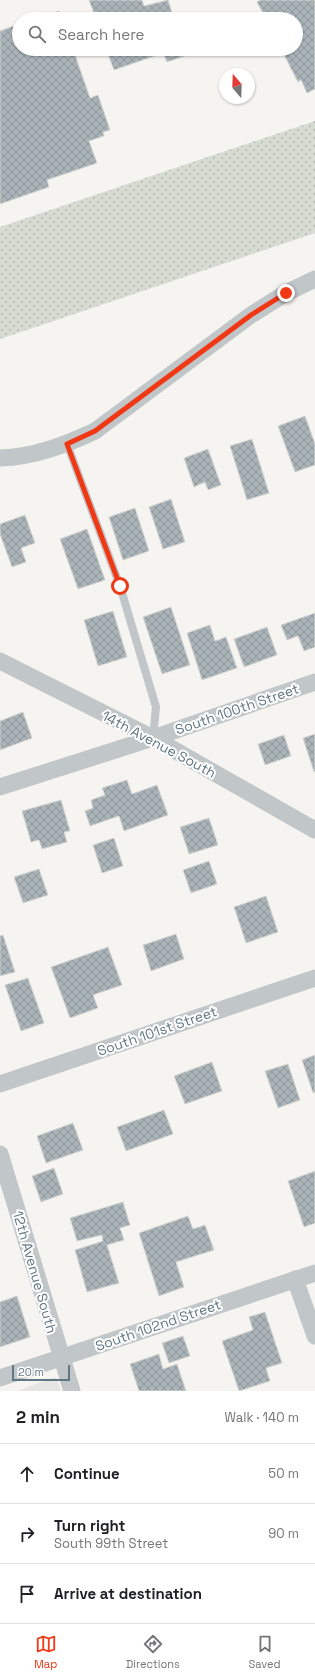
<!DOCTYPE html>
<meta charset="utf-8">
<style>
:root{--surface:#fff;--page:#f2f2f2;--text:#202124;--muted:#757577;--line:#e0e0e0;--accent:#f13814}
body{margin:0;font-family:"Space Grotesk",sans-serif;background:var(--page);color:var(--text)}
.compass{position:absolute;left:219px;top:68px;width:36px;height:36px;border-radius:50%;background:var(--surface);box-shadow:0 1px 3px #0004;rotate:341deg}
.scale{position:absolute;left:12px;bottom:10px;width:58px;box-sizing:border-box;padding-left:4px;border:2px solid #617784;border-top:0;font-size:11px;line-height:14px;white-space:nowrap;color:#617784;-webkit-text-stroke:3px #fff;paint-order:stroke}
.stop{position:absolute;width:12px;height:12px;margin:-9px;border:3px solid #f13814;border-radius:50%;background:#fff}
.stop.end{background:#f13814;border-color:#fff;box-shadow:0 1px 4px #0008}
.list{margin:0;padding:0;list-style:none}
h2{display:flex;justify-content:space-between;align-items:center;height:52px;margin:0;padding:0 16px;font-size:17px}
h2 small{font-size:13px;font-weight:400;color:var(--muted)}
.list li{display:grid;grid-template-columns:26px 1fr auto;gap:12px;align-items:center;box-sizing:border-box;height:60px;padding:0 16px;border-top:1px solid var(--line)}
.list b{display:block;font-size:15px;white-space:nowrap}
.list p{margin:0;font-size:13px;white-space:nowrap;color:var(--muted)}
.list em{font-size:13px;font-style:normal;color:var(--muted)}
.icon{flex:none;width:22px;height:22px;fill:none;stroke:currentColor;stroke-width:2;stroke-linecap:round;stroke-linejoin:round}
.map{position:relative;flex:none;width:315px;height:1391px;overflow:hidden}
.search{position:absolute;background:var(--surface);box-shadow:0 1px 3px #0004;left:12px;right:12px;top:12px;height:44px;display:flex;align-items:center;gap:10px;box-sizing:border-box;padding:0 14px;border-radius:22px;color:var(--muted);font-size:15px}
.sheet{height:232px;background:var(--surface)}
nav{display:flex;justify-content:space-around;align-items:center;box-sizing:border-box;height:56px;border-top:1px solid var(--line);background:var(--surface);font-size:11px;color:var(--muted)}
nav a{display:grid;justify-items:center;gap:2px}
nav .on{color:var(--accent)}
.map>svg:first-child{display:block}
</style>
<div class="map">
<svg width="315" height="1391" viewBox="0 0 315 1391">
<defs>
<pattern id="grass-dots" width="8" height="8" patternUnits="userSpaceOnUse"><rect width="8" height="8" fill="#d6dcd1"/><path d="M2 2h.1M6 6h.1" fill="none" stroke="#b1b7af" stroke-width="1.8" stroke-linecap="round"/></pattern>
<pattern id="building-cross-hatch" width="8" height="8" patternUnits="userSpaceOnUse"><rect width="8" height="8" fill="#aab4b8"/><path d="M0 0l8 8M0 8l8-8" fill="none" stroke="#8e979b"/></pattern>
</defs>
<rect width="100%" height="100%" fill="#f5f4f0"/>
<path fill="#e5e6e4" d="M56,1377L61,1391H17Z"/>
<path fill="url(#grass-dots)" d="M315,121V233L0,339V227Z"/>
<g fill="url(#building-cross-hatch)" stroke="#d6d6d3">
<path d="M89,0H142L144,6L168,0L174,19H96Z"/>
<path d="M260,0H315V89L307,93L301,80L298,82L281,49H296V19H266L257,2Z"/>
<path d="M59,11L62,19H35Z"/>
<path d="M19,24V49H73L90,98L98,95L110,130L103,132L104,136L89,141L97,163L47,180L49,187L0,204V31Z"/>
<path d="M106,49H185L187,55L167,62L163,53L114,70Z"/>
<path d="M305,416L315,444V465L295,472L278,426Z"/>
<path d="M252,439L269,493L247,500L230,446Z"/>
<path d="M208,449L221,485L208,490L205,482L194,487L184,458Z"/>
<path d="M171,499L185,542L163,549L149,507Z"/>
<path d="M135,508L149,551L123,560L109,517Z"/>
<path d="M25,515L35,543L21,548L26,562L12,567L0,534V524Z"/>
<path d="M87,529L105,580L78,589L60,539Z"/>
<path d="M171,607L190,665L162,674L143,617Z"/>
<path d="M113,611L127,657L98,666L84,620Z"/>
<path d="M315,613V647L304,651L298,636L287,640L281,625Z"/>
<path d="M210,625L215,641L226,637L237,668L202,680L187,633Z"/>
<path d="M267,627L277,655L244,667L234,639Z"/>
<path d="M23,712L32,738L0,750V721Z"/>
<path d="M315,734V771L314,772L303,738Z"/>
<path d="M284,735L291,756L265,765L258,744Z"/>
<path d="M127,780L132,794L157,785L168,815L124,831L119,816L90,826L85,811L93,808L91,800L105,795L102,788Z"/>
<path d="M61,800L70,831L64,832L67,842L42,849L39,840L31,842L22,811Z"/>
<path d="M209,818L218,845L189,854L180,827Z"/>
<path d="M114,838L123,866L102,873L93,845Z"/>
<path d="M209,861L217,884L191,893L183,870Z"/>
<path d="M39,869L48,895L23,903L14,877Z"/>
<path d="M266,896L278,932L246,943L234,907Z"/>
<path d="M176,934L184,959L151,971L143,945Z"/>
<path d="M3,935L15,972L0,976V936Z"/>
<path d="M108,947L122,985L93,995L98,1008L70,1018L51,967Z"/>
<path d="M28,978L44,1023L21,1031L5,985Z"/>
<path d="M315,1055V1092L313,1093L302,1060Z"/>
<path d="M212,1062L222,1091L185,1104L174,1076Z"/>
<path d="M288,1064L300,1100L278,1108L265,1071Z"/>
<path d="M164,1110L173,1134L126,1151L117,1127Z"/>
<path d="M73,1123L83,1150L46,1163L37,1136Z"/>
<path d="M54,1168L63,1194L41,1202L32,1176Z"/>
<path d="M315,1171V1223L304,1227L288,1181Z"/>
<path d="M123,1202L130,1225L120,1228L124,1240L107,1245L119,1283L87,1292L75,1250L103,1241L102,1235L77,1241L70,1218Z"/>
<path d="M188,1216L193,1229L205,1225L214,1250L176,1262L184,1287L159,1296L139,1233Z"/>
<path d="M17,1296L30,1337L0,1347V1302Z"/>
<path d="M265,1312L282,1363L266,1368L270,1381L239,1391L222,1341L253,1330L249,1317Z"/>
<path d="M183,1336L190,1356L169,1363L162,1343Z"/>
<path d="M159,1354L163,1369L177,1364L186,1391H139L130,1364Z"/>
</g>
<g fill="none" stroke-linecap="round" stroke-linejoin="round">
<path stroke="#c1c6c9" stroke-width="8" d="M67,444L120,586L156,707L153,738"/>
<g stroke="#c1c6c9" stroke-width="17">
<path d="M0,458C34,457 65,445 95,431L251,315L286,293L315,279"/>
<path d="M0,661L153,738L315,830"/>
<path d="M0,787L153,738L315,682"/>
<path d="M0,1084L315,978"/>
<path d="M0,1154L72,1391"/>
<path d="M295,1279L315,1336"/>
<path d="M0,1378L315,1273"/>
</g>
</g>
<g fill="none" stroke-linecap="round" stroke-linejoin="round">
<path stroke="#f13814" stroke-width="5" d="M120,586L67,444L95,431L251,315L286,293"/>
</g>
<g text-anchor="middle" stroke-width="4" stroke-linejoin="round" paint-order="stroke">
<g font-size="14" fill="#617784" stroke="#fff">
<text transform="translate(237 709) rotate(-19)" y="5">South 100th Street</text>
<text transform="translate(159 744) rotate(28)" y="5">14th Avenue South</text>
<text transform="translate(157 1031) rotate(-19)" y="5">South 101st Street</text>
<text transform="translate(35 1272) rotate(74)" y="5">12th Avenue South</text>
<text transform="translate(158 1325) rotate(-19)" y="5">South 102nd Street</text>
</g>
</g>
</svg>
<svg class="compass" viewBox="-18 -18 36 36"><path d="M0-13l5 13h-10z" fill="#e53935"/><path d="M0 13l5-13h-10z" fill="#757577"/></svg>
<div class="scale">20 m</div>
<div class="stop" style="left:120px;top:586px"></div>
<div class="stop end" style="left:286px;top:293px"></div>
<div class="search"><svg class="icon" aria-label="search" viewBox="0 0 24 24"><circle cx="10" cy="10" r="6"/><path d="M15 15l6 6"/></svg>Search here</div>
</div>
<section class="sheet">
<h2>2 min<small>Walk · 140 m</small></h2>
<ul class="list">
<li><svg class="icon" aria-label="ahead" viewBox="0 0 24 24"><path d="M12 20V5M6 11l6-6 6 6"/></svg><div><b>Continue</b></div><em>50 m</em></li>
<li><svg class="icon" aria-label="right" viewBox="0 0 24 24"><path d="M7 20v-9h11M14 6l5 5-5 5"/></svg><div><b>Turn right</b><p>South 99th Street</p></div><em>90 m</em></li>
<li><svg class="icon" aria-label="arrive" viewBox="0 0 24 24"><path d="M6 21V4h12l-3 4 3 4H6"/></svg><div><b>Arrive at destination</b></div></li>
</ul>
</section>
<nav>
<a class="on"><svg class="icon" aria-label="map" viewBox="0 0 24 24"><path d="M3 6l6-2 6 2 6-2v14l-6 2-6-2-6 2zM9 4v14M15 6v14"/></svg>Map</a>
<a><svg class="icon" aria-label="directions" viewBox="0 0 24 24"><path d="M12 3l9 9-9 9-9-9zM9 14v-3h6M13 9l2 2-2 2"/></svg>Directions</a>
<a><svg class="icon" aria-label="saved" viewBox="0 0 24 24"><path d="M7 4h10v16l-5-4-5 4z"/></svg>Saved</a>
</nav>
